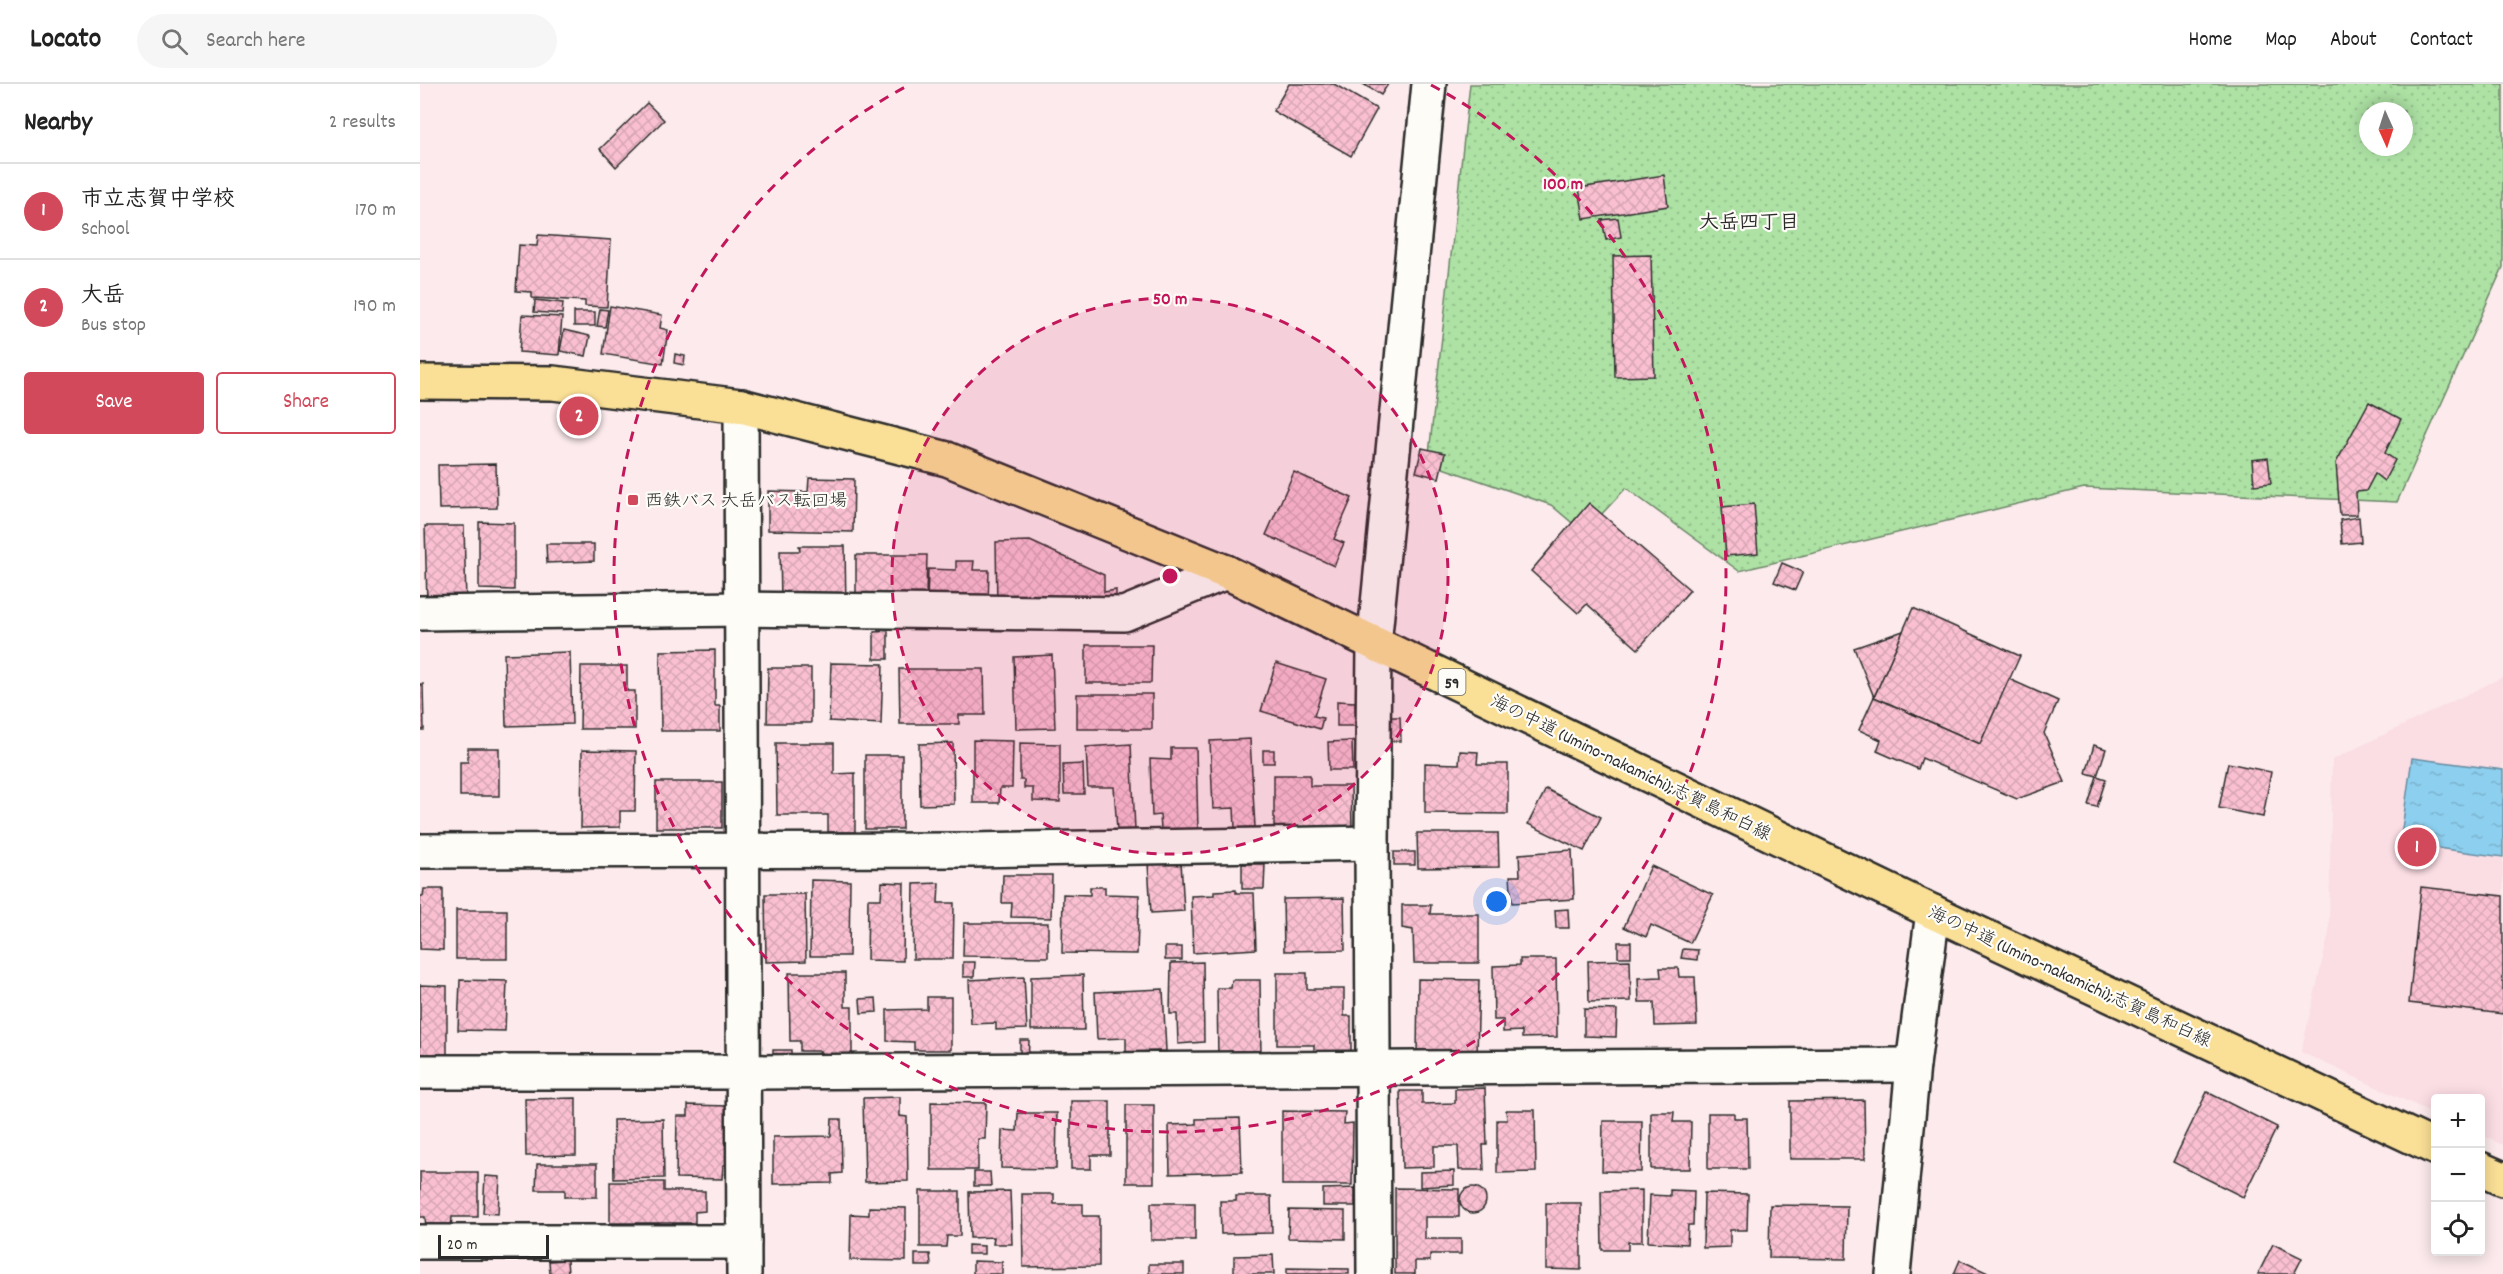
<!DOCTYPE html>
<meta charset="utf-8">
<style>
:root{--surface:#fff;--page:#f6f6f6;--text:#222;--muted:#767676;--line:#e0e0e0;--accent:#d1495b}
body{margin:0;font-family:Dekko,"Klee One",sans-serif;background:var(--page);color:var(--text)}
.controls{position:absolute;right:18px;bottom:18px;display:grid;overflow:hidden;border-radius:6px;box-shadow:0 3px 15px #0003}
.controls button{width:54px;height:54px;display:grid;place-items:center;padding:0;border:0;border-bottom:2px solid var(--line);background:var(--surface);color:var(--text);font:30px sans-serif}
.compass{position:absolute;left:1939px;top:18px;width:54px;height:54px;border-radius:50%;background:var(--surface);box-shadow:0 3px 15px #0003;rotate:177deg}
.scale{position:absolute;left:18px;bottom:15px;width:111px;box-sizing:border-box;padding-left:6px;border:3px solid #2b2b2b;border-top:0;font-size:16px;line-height:21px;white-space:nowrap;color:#2b2b2b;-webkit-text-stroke:4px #fdfcf7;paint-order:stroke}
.you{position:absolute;left:1077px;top:818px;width:21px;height:21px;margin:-15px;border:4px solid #fff;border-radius:50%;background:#1a73e8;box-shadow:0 0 0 9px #1a73e833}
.badge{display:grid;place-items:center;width:39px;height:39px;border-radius:50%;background:var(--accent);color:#fff;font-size:20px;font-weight:700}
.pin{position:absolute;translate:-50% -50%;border:3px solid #fff;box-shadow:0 2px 6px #0006}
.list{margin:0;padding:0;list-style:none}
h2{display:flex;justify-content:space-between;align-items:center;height:78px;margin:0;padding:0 24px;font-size:26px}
h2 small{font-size:20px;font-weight:400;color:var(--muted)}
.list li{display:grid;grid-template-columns:39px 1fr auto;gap:18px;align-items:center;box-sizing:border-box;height:96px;padding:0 24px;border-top:2px solid var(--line)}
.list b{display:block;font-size:22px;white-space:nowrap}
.list p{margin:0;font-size:20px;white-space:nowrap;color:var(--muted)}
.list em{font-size:20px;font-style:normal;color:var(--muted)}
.actions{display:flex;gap:12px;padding:18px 24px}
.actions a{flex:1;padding:14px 0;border:2px solid var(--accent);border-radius:6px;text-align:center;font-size:21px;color:var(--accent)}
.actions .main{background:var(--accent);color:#fff}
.icon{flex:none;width:33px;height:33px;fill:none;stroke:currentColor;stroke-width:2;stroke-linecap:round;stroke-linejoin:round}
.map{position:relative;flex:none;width:2083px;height:1190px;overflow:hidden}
header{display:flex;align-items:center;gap:36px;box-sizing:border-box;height:84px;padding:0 30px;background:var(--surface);border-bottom:2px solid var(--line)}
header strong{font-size:28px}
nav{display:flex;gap:33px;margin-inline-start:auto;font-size:21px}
.search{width:420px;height:54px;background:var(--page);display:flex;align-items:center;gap:15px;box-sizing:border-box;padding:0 21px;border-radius:33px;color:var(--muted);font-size:22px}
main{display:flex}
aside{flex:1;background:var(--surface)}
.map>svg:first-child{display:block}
</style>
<header>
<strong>Locato</strong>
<div class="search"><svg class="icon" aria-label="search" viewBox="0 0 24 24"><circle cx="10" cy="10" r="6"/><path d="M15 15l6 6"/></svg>Search here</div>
<nav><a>Home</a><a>Map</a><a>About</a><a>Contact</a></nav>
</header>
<main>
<aside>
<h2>Nearby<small>2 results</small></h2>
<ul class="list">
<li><span class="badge">1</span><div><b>市立志賀中学校</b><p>School</p></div><em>170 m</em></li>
<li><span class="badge">2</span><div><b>大岳</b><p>Bus stop</p></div><em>190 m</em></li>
</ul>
<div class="actions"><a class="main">Save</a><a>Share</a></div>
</aside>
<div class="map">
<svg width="2083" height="1190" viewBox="0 0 2083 1190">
<defs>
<pattern id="grass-dots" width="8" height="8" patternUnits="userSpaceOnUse" patternTransform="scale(1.5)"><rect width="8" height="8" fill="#ade2a4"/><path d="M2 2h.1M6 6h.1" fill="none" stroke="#95c28d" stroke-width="1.8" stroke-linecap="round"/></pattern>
<pattern id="water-ripples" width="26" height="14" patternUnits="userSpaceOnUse" patternTransform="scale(1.5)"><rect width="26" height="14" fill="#8dcfef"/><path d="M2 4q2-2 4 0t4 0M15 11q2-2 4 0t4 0" fill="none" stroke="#7ab2cd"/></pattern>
<pattern id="building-cross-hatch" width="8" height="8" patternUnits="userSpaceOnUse" patternTransform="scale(1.5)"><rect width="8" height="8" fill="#fac0d2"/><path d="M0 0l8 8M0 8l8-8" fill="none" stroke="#d6a5b4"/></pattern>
</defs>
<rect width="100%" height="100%" fill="#fceaec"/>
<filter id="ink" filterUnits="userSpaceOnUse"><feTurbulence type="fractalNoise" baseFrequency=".0167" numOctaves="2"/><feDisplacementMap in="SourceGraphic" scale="12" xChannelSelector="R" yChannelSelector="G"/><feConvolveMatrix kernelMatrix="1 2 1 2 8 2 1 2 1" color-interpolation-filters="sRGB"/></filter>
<g filter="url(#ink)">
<path fill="#fbdde4" d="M2083,593V1061L2061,1051L2060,1014H2016L2015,1030L1881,968L1909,849L1912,676Z"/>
<path fill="url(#grass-dots)" stroke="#6c8668" stroke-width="1.5" fill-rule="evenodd" d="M1050,0H2083V183L1977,418L1664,404L1319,487L1206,404L1164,449L1131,421L1008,379ZM1948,27H1984V63H1948Z"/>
<path fill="url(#water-ripples)" stroke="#668da1" stroke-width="1.5" d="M1992,674L2083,686V773L1980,759Z"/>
<g fill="url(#building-cross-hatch)" stroke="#2b2b2b" stroke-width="1.5">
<path d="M869,0H914L957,25L931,72L853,27Z"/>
<path d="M943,0H968L961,11Z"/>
<path d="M227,19L244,36L196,83L180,65Z"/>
<path d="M1244,91L1248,122L1164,135L1159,104Z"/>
<path d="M1198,134L1201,153L1186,156L1182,136Z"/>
<path d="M118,151L191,156L187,223L165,222V217L112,214V208L96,207L99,161L117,162Z"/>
<path d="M1231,171L1234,292L1195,293L1193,172Z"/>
<path d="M115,216L143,219L142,230L114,228Z"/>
<path d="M190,222L242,231L240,244L248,246L243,280L183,270Z"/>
<path d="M180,225L188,226L185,243L177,242Z"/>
<rect x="154" y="228" width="21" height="14"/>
<path d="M102,231L142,233L139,271L99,268Z"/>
<path d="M144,246L170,252L166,272L140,267Z"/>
<path d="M255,270L265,272L264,281L254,279Z"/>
<path d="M1949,318L1981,335L1965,369L1975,376L1964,397L1955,390L1946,407L1936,408L1937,431H1920L1916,379Z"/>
<path d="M1002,364L1025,369L1019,394L996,388Z"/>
<path d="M1848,374L1851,399L1834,401L1832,376Z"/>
<path d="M76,380L77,424L19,425L18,381Z"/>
<path d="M874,388L932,414L914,455L924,459L914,482L846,451Z"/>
<path d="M389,394L434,395L433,448L348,446V407L388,408Z"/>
<path d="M1169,419L1270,506L1218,565L1167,520L1158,529L1111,487Z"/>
<path d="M1334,420L1338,469L1306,472L1302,423Z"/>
<path d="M1939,433L1941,458L1922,460L1920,436Z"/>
<path d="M59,438L94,439V506L59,505Z"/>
<path d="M5,442H44L46,518L7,519Z"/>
<path d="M610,457L684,491V508L696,506V523L577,524L576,458Z"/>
<path d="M126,460H174V477L127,479Z"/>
<path d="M379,462H425L426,525L361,516L360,467H380Z"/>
<path d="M436,471H507L506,514H436Z"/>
<path d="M536,477H554L553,486H569L568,522L507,521L508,485L536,486Z"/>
<path d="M1362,479L1383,488L1375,506L1354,498Z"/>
<path d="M1493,524L1600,572L1560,660L1454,613Z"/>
<path d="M468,547V575H454V548Z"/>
<path d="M1483,547L1454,613L1434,564Z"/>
<path d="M666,561H732L731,599H666Z"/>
<path d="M295,566V622H300V647H241L240,567Z"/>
<path d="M150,568L152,640L86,642L84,570Z"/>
<path d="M632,571L635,644L596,645L594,573Z"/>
<path d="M411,579L463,580L461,640L409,637Z"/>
<path d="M856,579L906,595L894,632L903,634L900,645L841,627Z"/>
<path d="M161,582H207V607H215V645H160Z"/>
<path d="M348,584H391V639H347Z"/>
<path d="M479,585H564L565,631H539V640H480Z"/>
<path d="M1589,595L1638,617L1624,649L1645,698L1597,715L1502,674L1498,685L1457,667L1461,656L1439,646L1454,613L1560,660Z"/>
<path d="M0,600H3L4,646H0Z"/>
<rect x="657" y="610" width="75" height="35"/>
<path d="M917,617L935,618L936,642H917Z"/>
<path d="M968,633H980L981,657H968Z"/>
<path d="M830,655L835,743L815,744L814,724L793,725L790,657Z"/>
<path d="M553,656L593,657L592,704H580L579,719H553Z"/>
<path d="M932,657L933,686H909L908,658Z"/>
<path d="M356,659H414V690L435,689V748H408V731H357Z"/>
<path d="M533,659L534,720L500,721L499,660Z"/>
<path d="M600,659L640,660V718L613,717V704H604V696H600Z"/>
<path d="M711,660L715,746H697L694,703H668L666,663Z"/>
<path d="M1674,661L1686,665L1677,692L1666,689Z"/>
<path d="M48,664H79V712H40V678H48Z"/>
<path d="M751,664H776L778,746H741L740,731L732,732L730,675L751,676Z"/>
<path d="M162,666L216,667L215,727H200V743L161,744Z"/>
<rect x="843" y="666" width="11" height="13"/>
<path d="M1040,667L1058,668L1057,680H1088V730L1005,729V679L1039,680Z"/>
<rect x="445" y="671" width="37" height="74"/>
<path d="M1808,679L1851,688L1843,733L1799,724Z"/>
<path d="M663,680L664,710H644L643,681Z"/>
<path d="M854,691H890V702H931L932,745H854Z"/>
<path d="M1677,692L1686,695L1677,723L1668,721Z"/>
<rect x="236" y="698" width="66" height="46"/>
<path d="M1126,705L1181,733L1164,767L1108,740Z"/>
<path d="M997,749H1078L1079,783L998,784Z"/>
<path d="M1152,766L1154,815L1092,819L1090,792H1100L1099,770Z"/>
<rect x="974" y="768" width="21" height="13"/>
<path d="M761,777L764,827L731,829L728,779Z"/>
<path d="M822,780H845L844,805H822Z"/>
<path d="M1231,782L1293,811L1270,859L1231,841L1226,853L1204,843Z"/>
<path d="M583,791H632L631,834L591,833L592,819H582Z"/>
<path d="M391,796L430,797L429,872H390Z"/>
<path d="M462,798L484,799L483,877L447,876L448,815H461Z"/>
<path d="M519,799L518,819H534L533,875H493L494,800Z"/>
<path d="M670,803H685V810L719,811L717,870L642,869L643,810L670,811Z"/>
<path d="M2001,803L2083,812V930L1989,919Z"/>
<path d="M4,805H23V866L0,865V812H3Z"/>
<path d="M816,806V809H834L836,865L773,869L771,812L794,811V807Z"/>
<path d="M345,810H385L386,877L346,878Z"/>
<path d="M924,814L925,866L864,867L863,815Z"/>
<path d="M982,821H1011L1010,830H1059V879H994L993,846L982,844Z"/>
<path d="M1148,825L1149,844H1136L1135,826Z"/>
<rect x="36" y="826" width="51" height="49"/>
<path d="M544,839H628V873L543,872Z"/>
<rect x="1198" y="858" width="13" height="15"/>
<rect x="745" y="863" width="17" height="13"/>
<path d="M1263,865L1278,866L1277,876L1261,874Z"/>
<path d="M1100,875H1136L1137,953L1102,954V947L1083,948V936H1074L1073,882L1100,881Z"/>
<path d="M1210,876L1211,917L1169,918L1168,877Z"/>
<path d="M543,878H555L554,893H543Z"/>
<path d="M783,878L784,958L758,960L757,930H750L751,879Z"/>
<path d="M1240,884H1258L1259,893H1275L1277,941L1235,942L1234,918H1219L1218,894L1241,893Z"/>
<path d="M369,889H425V923H432V970H400V967H380V957H370Z"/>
<path d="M857,889H887V905H924V932H931V967H894V961H857Z"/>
<path d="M663,891L664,946H611V893Z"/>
<path d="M604,893L607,945L576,946V939L551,940L549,896Z"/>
<path d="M998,895L1059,896L1057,971L997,970Z"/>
<path d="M40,896L87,897L85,947L38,946Z"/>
<path d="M812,896H840L841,973L798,974L797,904H811Z"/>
<path d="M0,901L27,902V971L0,972Z"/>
<path d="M743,905L746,967L706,968V954L677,955L675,908Z"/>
<path d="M507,913H531V966H494V958L467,957V926L507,925Z"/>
<path d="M456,914L457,928L441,929L440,915Z"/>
<path d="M1164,925L1197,926L1196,953L1164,952Z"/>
<path d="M600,956H609L608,982H600Z"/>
<rect x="353" y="966" width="18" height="10"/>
<path d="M1065,1004L1067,1061H1063L1064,1086H1039L1038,1062H1014V1083L982,1084L980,1007H1002V1020L1035,1019V1005Z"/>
<path d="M1787,1008L1857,1043L1823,1113L1753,1078Z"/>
<path d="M480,1013V1032L487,1033L488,1097L445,1098L443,1014Z"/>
<path d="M156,1014V1071L106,1072L105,1015Z"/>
<path d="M1444,1016L1445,1075H1370V1017Z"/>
<path d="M651,1017H690V1071H671V1085H651Z"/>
<path d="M511,1018L566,1019L565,1055H558V1086H511Z"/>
<path d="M268,1021L309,1022L308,1081H303L302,1095L256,1094L257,1032H268Z"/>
<rect x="706" y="1021" width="28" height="78"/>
<path d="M1086,1026H1115L1116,1088L1077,1089V1036H1087Z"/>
<path d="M862,1027L925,1028L924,1040L933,1039L932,1101H862Z"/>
<path d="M1231,1028H1254L1253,1038H1271L1270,1085H1231Z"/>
<path d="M598,1029H637L636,1085L581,1084L582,1046L597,1047Z"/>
<path d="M1288,1029H1314V1034H1327L1328,1085H1288Z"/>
<path d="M820,1034L822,1088L750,1090L749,1041L776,1040V1035Z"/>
<path d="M243,1035L244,1094L194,1095L193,1036Z"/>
<path d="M412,1035H421L422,1089L412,1090V1099L353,1100V1053L411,1052Z"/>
<path d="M1183,1037H1222L1221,1088L1182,1087Z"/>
<path d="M117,1080H177V1113H145V1106H116Z"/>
<path d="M1034,1087V1101L1000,1103V1088Z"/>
<path d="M0,1088H58V1133H32L31,1144H6L5,1133H0Z"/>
<path d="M554,1088H570L571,1102H554Z"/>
<path d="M65,1092L80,1093L78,1130L63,1129Z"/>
<path d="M190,1098H244V1107H285V1127L275,1128V1139H190Z"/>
<circle cx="1053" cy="1116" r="13"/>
<path d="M935,1104V1122H903V1105Z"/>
<path d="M975,1104L1039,1105V1133H1005V1155H1041V1170H1010V1177H995V1190H975Z"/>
<path d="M1222,1106V1158H1208V1166H1182L1181,1107Z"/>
<path d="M1250,1106L1274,1107L1273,1141H1268L1267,1160L1228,1158L1230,1111L1250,1112Z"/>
<path d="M500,1107H540V1152H527L526,1163H500Z"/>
<path d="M590,1107L592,1160H573L574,1153L550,1154L549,1108Z"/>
<path d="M1284,1109L1328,1110L1327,1146H1310V1163L1283,1164Z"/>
<path d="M602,1110H634V1120H663V1132H679V1182L603,1183Z"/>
<path d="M816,1112H851L852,1149L801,1150L800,1117H816Z"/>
<rect x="731" y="1119" width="44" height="37"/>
<path d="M1126,1119H1161V1186L1126,1185Z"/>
<path d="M1350,1121L1427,1122L1426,1175L1349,1174Z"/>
<path d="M449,1123L486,1124V1177L430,1176L431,1130L449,1131Z"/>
<path d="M869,1126L925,1127V1155L868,1154Z"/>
<path d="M1853,1160L1882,1174L1874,1190H1838Z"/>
<path d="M548,1161L564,1162V1170H548Z"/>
<path d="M495,1170H510L511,1182H495Z"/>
<path d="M853,1171L854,1190H814V1172Z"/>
<path d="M147,1176L148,1189L130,1190L129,1177Z"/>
<path d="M1540,1176L1570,1190H1534Z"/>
<path d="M553,1177L582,1178V1190H553Z"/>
<rect x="729" y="1180" width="35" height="10"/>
<path d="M867,1184L929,1185V1190H867Z"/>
</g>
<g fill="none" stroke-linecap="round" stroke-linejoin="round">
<g stroke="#2b2b2b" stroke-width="38">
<g id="minor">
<path d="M321,322L324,1190"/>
<path d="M0,529L322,525L704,530L806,488"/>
<path d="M0,767L552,766L952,759"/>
<path d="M0,988H322L1493,981"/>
<path d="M0,1158H324"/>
<path d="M954,1190L952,759L954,561L1009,0"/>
</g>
</g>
<g stroke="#2b2b2b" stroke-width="38">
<path id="tertiary" d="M1473,1190L1493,981L1513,828"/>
</g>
<g stroke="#2b2b2b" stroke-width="38">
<g id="primary">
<path d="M0,298L133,299L321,322L527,375L806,488L1513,828L2016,1064"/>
<path d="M2060,1085L2083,1095"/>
</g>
</g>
<use href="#minor" stroke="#fdfcf7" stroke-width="33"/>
<use href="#tertiary" stroke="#fdfcf7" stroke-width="33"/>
<use href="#primary" stroke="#fadf96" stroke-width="33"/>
</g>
</g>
<circle cx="750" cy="492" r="278" fill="#c2185b" fill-opacity=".12"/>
<g fill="none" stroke="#c2185b" stroke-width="3" stroke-dasharray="10 8">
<circle cx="750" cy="492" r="278"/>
<path d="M1011 1A556 556 0 1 1 489 1"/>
</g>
<rect fill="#d1495b" stroke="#fdfcf7" stroke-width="2" x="207" y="410" width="12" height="12" rx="3"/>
<g text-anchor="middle" stroke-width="4.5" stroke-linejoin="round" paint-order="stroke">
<rect fill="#fdfcf7" stroke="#6a6a68" stroke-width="1.5" x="1018.5" y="585" width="27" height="26" rx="4.5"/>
<g font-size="16" font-weight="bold" fill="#2b2b2b">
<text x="1032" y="604">59</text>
</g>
<g font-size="18" fill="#2b2b2b" stroke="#fdfcf7" text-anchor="start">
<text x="225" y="422">西鉄バス 大岳バス転回場</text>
</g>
<g font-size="18" fill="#2b2b2b" stroke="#fdfcf7">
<text transform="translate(1211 683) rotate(26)" y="6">海の中道 (Umino-nakamichi);志賀島和白線</text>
<text transform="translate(1650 892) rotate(25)" y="6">海の中道 (Umino-nakamichi);志賀島和白線</text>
</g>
<g font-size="20" font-weight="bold" fill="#2b2b2b" stroke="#fdfcf7">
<text x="1329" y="144">大岳四丁目</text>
</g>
</g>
<circle cx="750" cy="492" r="9" fill="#c2185b" stroke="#fdfcf7" stroke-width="3"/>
<g font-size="18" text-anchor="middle" font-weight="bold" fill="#c2185b" stroke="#fdfcf7" stroke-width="4.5" stroke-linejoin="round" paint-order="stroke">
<text x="1143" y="105">100 m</text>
<text x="750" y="220">50 m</text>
</g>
</svg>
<div class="controls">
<button>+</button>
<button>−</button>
<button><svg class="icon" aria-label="locate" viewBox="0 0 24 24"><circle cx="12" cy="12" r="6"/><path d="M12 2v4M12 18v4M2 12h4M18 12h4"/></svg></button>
</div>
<svg class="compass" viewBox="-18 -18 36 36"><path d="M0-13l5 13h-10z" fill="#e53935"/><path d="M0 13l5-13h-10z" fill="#767676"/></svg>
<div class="scale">20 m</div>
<div class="you"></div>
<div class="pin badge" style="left:1997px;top:763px">1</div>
<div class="pin badge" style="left:159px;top:332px">2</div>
</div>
</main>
